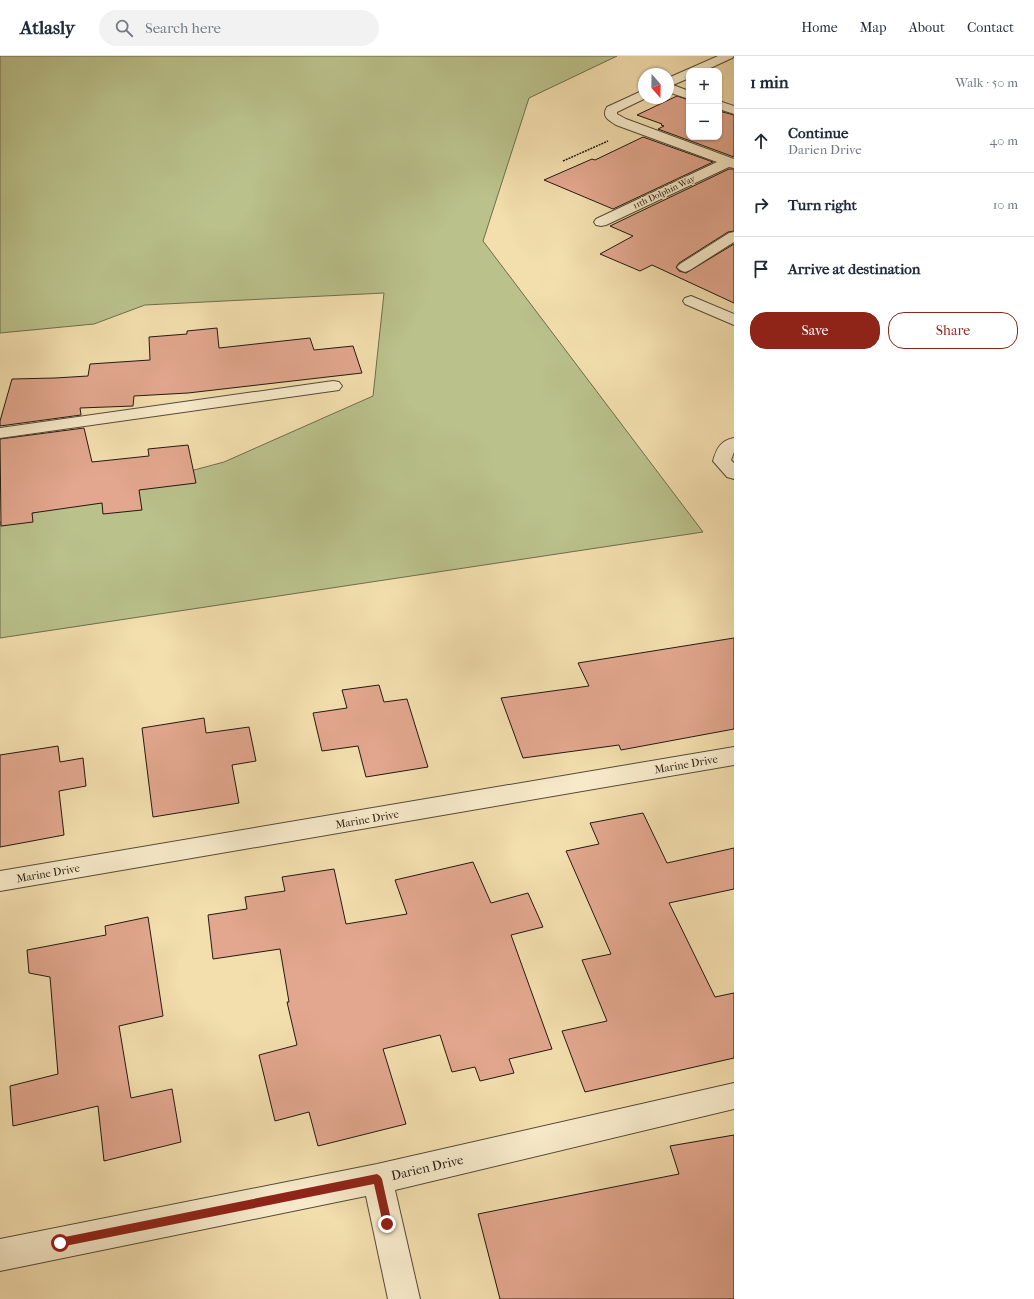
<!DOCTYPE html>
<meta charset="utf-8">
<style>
:root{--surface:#fff;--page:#f2f2f3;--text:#1f2937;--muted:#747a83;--line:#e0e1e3;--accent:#8f2418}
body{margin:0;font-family:"IM FELL French Canon",serif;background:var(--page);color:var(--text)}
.controls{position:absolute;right:12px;top:12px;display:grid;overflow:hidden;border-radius:8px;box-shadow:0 1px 3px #0004}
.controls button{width:36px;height:36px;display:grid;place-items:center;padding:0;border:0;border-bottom:1px solid var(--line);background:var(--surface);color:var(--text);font:20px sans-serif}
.compass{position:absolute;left:638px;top:12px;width:36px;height:36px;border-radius:50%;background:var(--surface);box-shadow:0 1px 3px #0004;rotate:160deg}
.stop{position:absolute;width:12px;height:12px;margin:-9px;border:3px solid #8f2418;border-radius:50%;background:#fff}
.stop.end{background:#8f2418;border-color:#fff;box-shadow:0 1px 4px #0008}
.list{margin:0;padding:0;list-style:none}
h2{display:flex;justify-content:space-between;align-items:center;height:52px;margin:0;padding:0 16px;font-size:17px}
h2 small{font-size:13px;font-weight:400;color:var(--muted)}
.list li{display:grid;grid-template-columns:26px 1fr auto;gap:12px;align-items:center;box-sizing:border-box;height:64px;padding:0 16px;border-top:1px solid var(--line)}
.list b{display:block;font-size:15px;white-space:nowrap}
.list p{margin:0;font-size:13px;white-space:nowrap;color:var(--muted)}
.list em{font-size:13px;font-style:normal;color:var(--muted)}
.actions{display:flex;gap:8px;padding:12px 16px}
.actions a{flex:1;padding:9px 0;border:1px solid var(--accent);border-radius:16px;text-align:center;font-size:14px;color:var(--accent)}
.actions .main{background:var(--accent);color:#fff}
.icon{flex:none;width:22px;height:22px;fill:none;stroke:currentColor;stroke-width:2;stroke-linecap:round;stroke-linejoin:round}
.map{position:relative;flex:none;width:734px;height:1243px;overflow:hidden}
header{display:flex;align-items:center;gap:24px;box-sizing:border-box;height:56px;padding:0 20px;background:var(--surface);border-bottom:1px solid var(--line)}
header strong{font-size:19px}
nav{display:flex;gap:22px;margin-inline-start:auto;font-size:14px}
.search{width:280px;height:36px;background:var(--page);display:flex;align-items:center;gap:10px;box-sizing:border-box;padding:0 14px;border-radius:22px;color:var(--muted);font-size:15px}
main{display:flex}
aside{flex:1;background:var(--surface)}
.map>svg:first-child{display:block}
</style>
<header>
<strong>Atlasly</strong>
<div class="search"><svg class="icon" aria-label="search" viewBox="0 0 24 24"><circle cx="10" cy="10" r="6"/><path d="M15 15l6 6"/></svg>Search here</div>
<nav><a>Home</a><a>Map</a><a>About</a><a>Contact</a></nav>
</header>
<main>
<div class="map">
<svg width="734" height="1243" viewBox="0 0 734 1243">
<rect width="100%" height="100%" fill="#f3deae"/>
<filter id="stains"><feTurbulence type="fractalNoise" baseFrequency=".005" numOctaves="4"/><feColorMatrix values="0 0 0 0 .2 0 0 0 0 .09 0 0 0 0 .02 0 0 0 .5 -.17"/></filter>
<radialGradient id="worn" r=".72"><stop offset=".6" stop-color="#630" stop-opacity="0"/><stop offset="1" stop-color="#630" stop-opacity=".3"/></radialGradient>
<path fill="#bac18b" stroke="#6e6d4e" d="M0,0H617L529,42L483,185L703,476L0,582V466L224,406L373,340L384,237L145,249L94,268L0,277Z"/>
<g fill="#e2a78e" stroke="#221910">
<path d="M677,40L689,44V81H719V55L734,59V101L658,73L664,70L661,69L662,68L637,59Z"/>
<path d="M643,81L713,106L613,153L544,124L592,103L595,104Z"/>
<path d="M729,113H734V175L728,176L679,207L676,211L679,215L686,217L734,188V247L652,209L640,215L600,198L633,180L610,170Z"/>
<path d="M217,272L219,292L310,282L314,294L353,290L362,317L188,337L134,340L133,350L80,352L81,359L0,370V365L12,323L55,322L88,320L90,308L150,304L149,281L187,278V275Z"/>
<path d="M84,372L92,406L149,400L148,393L188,389L196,427L139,434L142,454L103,458L102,447L32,457L33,466L1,470L0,383Z"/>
<path d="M734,582V673L621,694L619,689L523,702L501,642L589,630L578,607Z"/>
<path d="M379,629L384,646L407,643L428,711L366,721L358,690L322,695L313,657L347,652L342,634Z"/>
<path d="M204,662L206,677L249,671L256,705L232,709L239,747L153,761L142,672Z"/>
<path d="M58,690L60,706L83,702L86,730L59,735L64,779L0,791V699Z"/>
<path d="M643,757L667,807L734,792V833L669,847L715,941L734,937V1002L585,1036L562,975L607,965L582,904L611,898L566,795L599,788L590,767Z"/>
<path d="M473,806L491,847L528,837L543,871L511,879L552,993L509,1003L514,1017L480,1025L475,1011L452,1016L440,979L383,993L406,1068L318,1090L309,1056L275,1065L259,999L297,989L287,946H289L280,893L213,903L208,859L247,853L245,841L285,835L282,821L334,813L346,868L407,858L395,824Z"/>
<path d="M148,861L163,960L119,970L131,1042L172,1033L181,1086L104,1105L98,1050L13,1070L10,1030L58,1018L50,921L29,917L27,894L106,879L105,870Z"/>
<path d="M734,1079V1243H500L478,1158L679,1118L670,1090Z"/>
</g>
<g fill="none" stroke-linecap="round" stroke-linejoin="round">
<g stroke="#564a38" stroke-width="2">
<g id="minor">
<path d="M718,0H734L732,2L704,15H689V22L673,29L689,35V43L668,36V22Z"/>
<path d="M644,34V42H646L617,56V58L626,63L734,103V112L729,111L606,169L601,170L596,169L594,166L596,163L717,106L616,69C609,64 601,61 607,51Z"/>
<path d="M719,45L734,50V58L719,53Z"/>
<path d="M734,176V186L690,214L685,216L680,214L677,211L680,208L729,177Z"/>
<path d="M691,240L734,258V269L685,248L683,245L685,242Z"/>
<path d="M333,325L339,326L342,330L339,334L0,382V372Z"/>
<path d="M734,382V396L731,404L734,407V423L727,421L713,405C717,392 720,385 734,382Z"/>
<path d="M734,691V709L0,835V815Z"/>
<path d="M734,1027V1053L395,1134L420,1243H388L366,1140L0,1215V1183L377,1108Z"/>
</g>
</g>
<path stroke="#221910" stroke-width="1.5" stroke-dasharray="2 1" stroke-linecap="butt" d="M563,105L608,85"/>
<use href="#minor" fill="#f7eaca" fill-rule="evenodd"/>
</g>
<path fill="#8f2418" d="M377,1118L380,1120L382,1123L392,1168L391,1171L387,1172L384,1171L383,1168L374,1128L60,1191L57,1190L56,1187L57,1183L60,1182Z"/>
<g text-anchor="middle" stroke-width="3" stroke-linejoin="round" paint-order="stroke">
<g font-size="9" fill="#221910" stroke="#f7eaca">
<text transform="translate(664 136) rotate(-25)" y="3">11th Dolphin Way</text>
</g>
<g font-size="11" fill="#221910" stroke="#f7eaca">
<text transform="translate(686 708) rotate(-10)" y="4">Marine Drive</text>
<text transform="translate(367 763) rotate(-10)" y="4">Marine Drive</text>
<text transform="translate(48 817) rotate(-10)" y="4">Marine Drive</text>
</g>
<g font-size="13" fill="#221910" stroke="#f7eaca">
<text transform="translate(427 1111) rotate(-13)" y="5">Darien Drive</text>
</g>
</g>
<rect width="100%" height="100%" filter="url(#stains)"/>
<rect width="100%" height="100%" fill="url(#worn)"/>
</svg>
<div class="controls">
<button>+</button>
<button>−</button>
</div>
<svg class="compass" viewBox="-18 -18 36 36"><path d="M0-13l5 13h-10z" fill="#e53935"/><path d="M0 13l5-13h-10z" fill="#747a83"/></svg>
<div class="stop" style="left:60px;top:1187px"></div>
<div class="stop end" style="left:387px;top:1168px"></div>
</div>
<aside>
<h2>1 min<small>Walk · 50 m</small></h2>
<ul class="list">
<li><svg class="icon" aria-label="ahead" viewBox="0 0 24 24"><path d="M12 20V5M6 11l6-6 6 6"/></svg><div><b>Continue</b><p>Darien Drive</p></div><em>40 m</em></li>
<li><svg class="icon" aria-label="right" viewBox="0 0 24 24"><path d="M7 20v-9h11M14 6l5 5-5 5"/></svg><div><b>Turn right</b></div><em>10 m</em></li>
<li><svg class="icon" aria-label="arrive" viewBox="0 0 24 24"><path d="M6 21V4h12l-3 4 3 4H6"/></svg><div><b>Arrive at destination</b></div></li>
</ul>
<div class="actions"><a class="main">Save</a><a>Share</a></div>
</aside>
</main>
